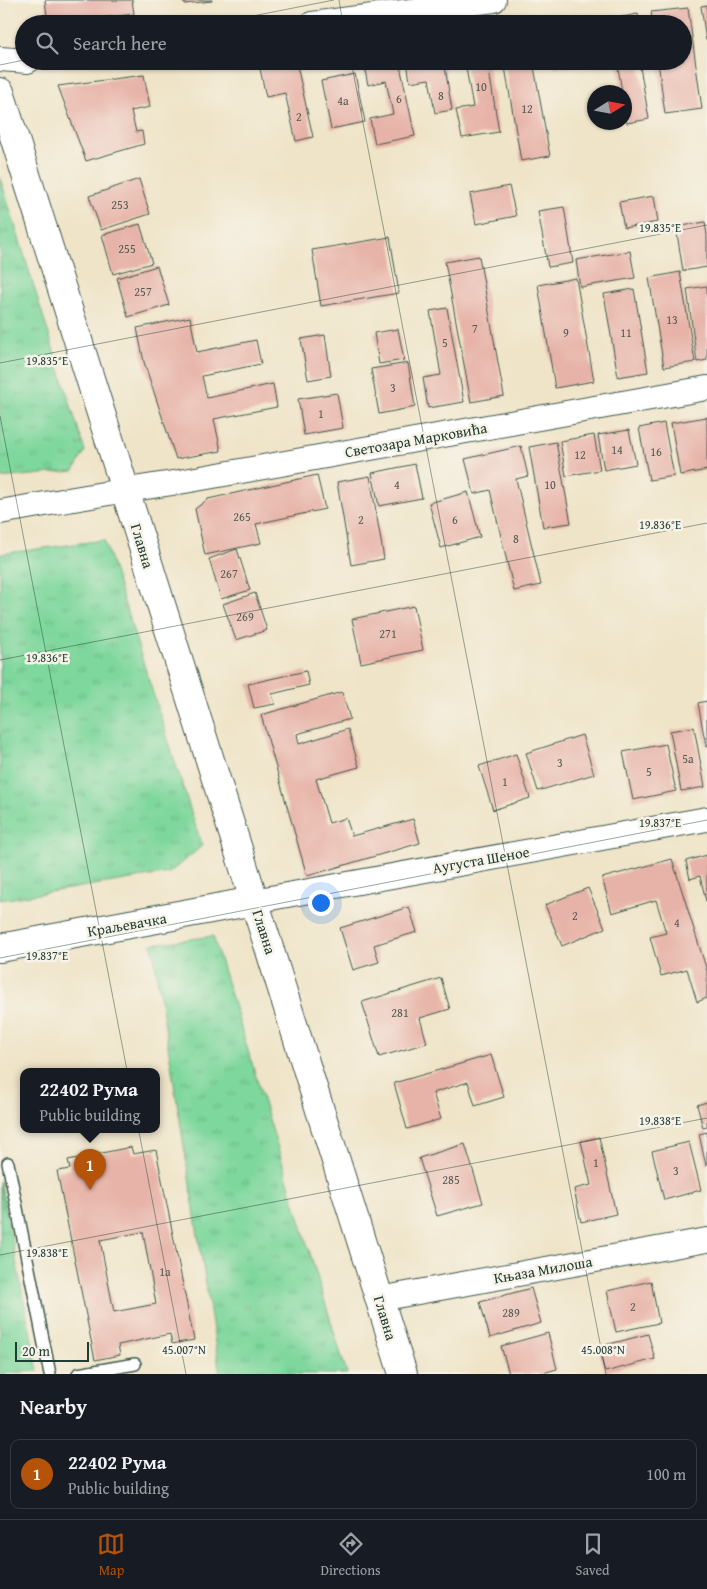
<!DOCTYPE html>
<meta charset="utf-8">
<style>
:root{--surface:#171b24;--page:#242831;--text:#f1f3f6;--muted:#9ea1a6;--line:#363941;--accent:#b45309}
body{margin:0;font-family:"Gentium Book Plus",serif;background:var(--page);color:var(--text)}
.compass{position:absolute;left:587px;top:85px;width:45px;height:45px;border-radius:50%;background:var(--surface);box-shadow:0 1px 4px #0004;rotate:79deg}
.scale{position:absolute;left:15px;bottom:12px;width:74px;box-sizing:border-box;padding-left:5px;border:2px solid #1f3d34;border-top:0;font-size:14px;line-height:18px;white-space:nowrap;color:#1f3d34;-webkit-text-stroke:4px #f7f3e8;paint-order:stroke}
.you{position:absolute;left:320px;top:902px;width:18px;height:18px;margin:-12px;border:4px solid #fff;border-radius:50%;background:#1a73e8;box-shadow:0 0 0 8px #1a73e833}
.badge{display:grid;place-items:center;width:32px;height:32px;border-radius:50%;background:var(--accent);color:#fff;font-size:16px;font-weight:700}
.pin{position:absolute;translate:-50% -41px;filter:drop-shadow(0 1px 2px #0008)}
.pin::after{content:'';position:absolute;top:26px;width:18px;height:15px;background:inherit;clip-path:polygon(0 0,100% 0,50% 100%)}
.popup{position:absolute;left:20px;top:1068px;width:140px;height:65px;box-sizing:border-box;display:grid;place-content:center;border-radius:10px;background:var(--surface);filter:drop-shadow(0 1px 4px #0005);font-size:16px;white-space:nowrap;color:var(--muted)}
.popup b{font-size:19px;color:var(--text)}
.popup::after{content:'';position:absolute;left:50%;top:100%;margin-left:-10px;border:10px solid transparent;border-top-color:var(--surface)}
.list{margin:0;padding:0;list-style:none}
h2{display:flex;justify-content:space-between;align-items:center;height:65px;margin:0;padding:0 20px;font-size:21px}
h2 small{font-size:16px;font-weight:400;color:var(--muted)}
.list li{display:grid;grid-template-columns:32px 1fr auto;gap:15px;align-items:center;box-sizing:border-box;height:70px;margin:0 10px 10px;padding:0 10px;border:1px solid var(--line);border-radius:10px}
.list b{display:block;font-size:19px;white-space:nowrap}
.list p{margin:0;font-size:16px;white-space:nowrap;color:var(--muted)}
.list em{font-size:16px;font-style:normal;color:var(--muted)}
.icon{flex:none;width:28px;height:28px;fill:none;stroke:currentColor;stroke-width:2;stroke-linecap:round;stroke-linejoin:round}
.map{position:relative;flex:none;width:707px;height:1374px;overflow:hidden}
.search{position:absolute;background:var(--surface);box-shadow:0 1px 4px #0004;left:15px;right:15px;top:15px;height:55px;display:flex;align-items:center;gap:12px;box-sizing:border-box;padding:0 18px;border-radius:28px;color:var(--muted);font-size:19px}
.sheet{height:145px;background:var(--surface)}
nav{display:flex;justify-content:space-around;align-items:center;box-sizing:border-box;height:70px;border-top:1px solid var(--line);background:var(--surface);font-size:14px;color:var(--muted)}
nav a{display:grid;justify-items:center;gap:2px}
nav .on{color:var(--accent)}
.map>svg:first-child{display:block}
</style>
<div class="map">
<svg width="707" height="1374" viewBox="0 0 707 1374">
<defs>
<pattern id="grass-tufts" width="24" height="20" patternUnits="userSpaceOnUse" patternTransform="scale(1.25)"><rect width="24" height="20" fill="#7ed79c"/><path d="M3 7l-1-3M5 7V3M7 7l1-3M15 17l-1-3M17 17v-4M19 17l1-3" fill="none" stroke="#6cb987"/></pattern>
</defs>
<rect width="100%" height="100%" fill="#f7f3e8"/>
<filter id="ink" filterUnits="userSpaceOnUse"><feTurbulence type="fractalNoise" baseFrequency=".02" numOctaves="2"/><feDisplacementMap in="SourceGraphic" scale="10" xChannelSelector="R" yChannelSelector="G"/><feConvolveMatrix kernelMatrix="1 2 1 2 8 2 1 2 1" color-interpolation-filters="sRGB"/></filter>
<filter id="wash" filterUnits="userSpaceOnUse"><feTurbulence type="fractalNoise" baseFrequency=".0096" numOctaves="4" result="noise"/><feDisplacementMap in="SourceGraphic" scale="20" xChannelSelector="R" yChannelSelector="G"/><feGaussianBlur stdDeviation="1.12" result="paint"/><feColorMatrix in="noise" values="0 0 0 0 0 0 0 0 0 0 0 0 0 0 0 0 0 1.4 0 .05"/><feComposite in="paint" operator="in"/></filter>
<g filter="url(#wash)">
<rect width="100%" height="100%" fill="#efe4c8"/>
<g fill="url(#grass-tufts)" stroke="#4e8a68">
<path d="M0,177L85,451L74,471L0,478Z"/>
<path d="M104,540L202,846L169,873L0,900V554Z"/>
<path d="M213,936L347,1374H220L152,944Z"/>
<path d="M0,1180L38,1371L0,1374Z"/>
</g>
<g id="blocks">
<g fill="#e7b2a7" fill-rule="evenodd">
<path d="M45,0H132L134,14L48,24Z"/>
<path d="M183,0H212V1L184,4Z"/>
<path d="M707,5V40H706L701,6Z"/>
<path d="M688,8L702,109L665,114L658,61H683V24H653L651,12Z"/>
<path d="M638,14L640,24H617L616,18Z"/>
<path d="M271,61H296L313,137L296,141L285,93L266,97L259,64Z"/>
<path d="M363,61H399L415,136L375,144L370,119L393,114L386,81L368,85Z"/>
<path d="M407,61H444L452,110L435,113L429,79L410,82Z"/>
<path d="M504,61H533L550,156L521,161Z"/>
<path d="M554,61H601V63L555,68Z"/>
<path d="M617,61H639L649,119L627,123L624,109V92H622Z"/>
<path d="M488,65L499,132L462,138L456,110L473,107L466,68Z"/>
<path d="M355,74L365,122L331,129L321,81Z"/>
<path d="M144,75L150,107L131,111L136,132L142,131L144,144L86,161L58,86Z"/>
<path d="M139,179L150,214L101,230L89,196Z"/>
<path d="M509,186L516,216L476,224L470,194Z"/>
<path d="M654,196L658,222L624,228L619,202Z"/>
<path d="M564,207L573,263L548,267L538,211Z"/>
<path d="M705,222L707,235V267L683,271L676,227Z"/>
<path d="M140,224L152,263L113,274L102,235Z"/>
<path d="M390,237L399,293L321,306L312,250Z"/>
<path d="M630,251L635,278L580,287L576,260Z"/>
<path d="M479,256L504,396L471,402L445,262Z"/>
<path d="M157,266L169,305L128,317L117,278Z"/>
<path d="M680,272L695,362L664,367L649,278Z"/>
<path d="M576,278L594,381L555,388L538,285Z"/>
<path d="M707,286V360L697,362L687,289Z"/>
<path d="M634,289L648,372L618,377L604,294Z"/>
<path d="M447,308L464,402L428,408L423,378L441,375L430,311Z"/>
<path d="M190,317L197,352L256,340L261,364L202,376L207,398L273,384L277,407L214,419L221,451L176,459L144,362L137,328Z"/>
<path d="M398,329L404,360L379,364L374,333Z"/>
<path d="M325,335L331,376L308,380L301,339Z"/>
<path d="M408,363L415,407L379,414L371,369Z"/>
<path d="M337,393L343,428L304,435L298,399Z"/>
<path d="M707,417V470L680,475L671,423Z"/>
<path d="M664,423L674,476L649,480L639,428Z"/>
<path d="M629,430L636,464L604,470L598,435Z"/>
<path d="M594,435L600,470L566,476L560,441Z"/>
<path d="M556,442L571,523L543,527L529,447Z"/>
<path d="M521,446L528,476L516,479L541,585L514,591L490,490L474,494L465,459Z"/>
<path d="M415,464L422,498L379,506L372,473Z"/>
<path d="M317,475L325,509L256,524L261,543L205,555L195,509L208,499Z"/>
<path d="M370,476L384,559L351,565L337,482Z"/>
<path d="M468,492L480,537L441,548L429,503Z"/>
<path d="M237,549L250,590L221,599L209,559Z"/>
<path d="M255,593L267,630L236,640L223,604Z"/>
<path d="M414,606L423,650L361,663L352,619Z"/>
<path d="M306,671L309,685L272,694L275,704L254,708L248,684Z"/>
<path d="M342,692L350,719L297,734L299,744L348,729L359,767L316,779L329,823L346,818L352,836L413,819L420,843L307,876L261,715Z"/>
<path d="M707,701V747H706L698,703Z"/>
<path d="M694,727L705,787L681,791L670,731Z"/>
<path d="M582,735L594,774L538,791L526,753Z"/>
<path d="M666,744L676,791L633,800L623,752Z"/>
<path d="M516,754L530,798L493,810L479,766Z"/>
<path d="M707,855V901H706L700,876L690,879L686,861Z"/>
<path d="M672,859L707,971V998L697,1002L687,969L661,976L650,937L666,933L656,900L612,913L602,878Z"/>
<path d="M588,888L605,928L562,946L545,905Z"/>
<path d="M409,907L417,932L374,945L379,962L353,970L340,928Z"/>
<path d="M441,978L450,1009L420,1018L427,1043L379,1057L362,1002Z"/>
<path d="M491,1055L504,1097L475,1106L468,1082L433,1093L441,1119L407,1129L394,1083Z"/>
<path d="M707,1102V1127L703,1128L697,1105Z"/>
<path d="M707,1132V1166H706L699,1134Z"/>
<path d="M599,1137L616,1214L581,1222L574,1189L591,1185L581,1141Z"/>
<path d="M689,1142L701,1190L664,1200L652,1151Z"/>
<path d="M465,1144L483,1203L437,1216L419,1158Z"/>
<path d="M131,1147L133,1154L156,1150L194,1340L172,1344L170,1334L118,1345L120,1355L95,1360L57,1171L70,1169L68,1160ZM143,1232L156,1304L114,1312L100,1240Z"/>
<path d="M651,1281L659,1323L616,1332L607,1291Z"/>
<path d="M531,1288L541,1323L490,1338L480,1302Z"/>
<path d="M548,1333L557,1369L539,1374H509L501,1346Z"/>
<path d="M648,1334L655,1359L605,1372L598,1347Z"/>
</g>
</g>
</g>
<g filter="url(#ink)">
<use href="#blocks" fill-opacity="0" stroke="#3e564a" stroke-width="1"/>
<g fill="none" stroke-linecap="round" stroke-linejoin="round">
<g stroke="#3e564a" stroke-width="14">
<g id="lane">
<path d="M8,1163L50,1374"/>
<path d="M78,1374L135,1364"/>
</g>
</g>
<g stroke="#3e564a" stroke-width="26">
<g id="street">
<path d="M312,24L494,0"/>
<path d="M0,59L28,61"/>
<path d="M0,512C60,501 119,491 179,482L707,388"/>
<path d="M254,901L707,819"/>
<path d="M379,1299L707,1240"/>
</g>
</g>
<g stroke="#3e564a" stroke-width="30">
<g id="secondary">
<path d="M0,92L403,1374"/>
<path d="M0,948L254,901"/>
</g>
</g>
<use href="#lane" stroke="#fff" stroke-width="11"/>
<use href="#street" stroke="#fff" stroke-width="24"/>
<use href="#secondary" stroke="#fff" stroke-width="28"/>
</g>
</g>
<path fill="none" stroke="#1f3d34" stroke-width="1" stroke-opacity="0.45" d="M339,0L343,24M212,24L334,0M351,61L606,1374M0,65L24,60M0,363L707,225M0,416L186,1374M0,660L707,523M0,958L707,820M0,1255L707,1118"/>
<g text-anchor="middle" stroke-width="5" stroke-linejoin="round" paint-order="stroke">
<g font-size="12" fill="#515a51">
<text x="481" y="91">10</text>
<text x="441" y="100">8</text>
<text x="399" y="103">6</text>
<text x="343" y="105">4a</text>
<text x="527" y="113">12</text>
<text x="299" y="121">2</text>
<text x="120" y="209">253</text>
<text x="127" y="253">255</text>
<text x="143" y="296">257</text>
<text x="672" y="324">13</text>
<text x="475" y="333">7</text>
<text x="566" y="337">9</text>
<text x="626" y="337">11</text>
<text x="445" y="347">5</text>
<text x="393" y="392">3</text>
<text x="321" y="418">1</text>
<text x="617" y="454">14</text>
<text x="656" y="456">16</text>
<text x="580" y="459">12</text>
<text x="397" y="489">4</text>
<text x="550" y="489">10</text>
<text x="242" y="521">265</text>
<text x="361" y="524">2</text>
<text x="455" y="524">6</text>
<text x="516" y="543">8</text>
<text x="229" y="578">267</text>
<text x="245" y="621">269</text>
<text x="388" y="638">271</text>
<text x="688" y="763">5a</text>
<text x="560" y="767">3</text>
<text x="649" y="776">5</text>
<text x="505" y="786">1</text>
<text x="575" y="920">2</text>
<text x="677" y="927">4</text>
<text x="400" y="1017">281</text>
<text x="596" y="1167">1</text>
<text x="676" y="1175">3</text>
<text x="451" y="1184">285</text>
<text x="165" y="1276">1a</text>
<text x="633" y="1311">2</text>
<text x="511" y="1317">289</text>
</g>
<g font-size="15" fill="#1f3d34" stroke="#f7f3e8">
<text transform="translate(416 440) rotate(-10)" y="5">Светозара Марковића</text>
<text transform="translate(142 546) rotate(73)" y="5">Главна</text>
<text transform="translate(481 860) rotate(-10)" y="5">Аугуста Шеное</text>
<text transform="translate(127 925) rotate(-10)" y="5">Краљевачка</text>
<text transform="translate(264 932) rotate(72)" y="5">Главна</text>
<text transform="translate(543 1270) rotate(-10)" y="5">Књаза Милоша</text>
<text transform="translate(385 1318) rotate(73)" y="5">Главна</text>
</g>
</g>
<g font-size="12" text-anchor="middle" fill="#1f3d34" stroke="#f7f3e8" stroke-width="5" stroke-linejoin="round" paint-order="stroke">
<text x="660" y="232">19.835°E</text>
<text x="47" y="365">19.835°E</text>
<text x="660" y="529">19.836°E</text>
<text x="47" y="662">19.836°E</text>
<text x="660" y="827">19.837°E</text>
<text x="47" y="960">19.837°E</text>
<text x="660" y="1125">19.838°E</text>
<text x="47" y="1257">19.838°E</text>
<text x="184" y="1354">45.007°N</text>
<text x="603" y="1354">45.008°N</text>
</g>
</svg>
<svg class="compass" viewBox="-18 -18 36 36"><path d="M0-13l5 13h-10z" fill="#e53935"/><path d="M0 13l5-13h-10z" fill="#9ea1a6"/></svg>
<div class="scale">20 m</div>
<div class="you"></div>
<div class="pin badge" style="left:90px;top:1190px">1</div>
<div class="popup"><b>22402 Рума</b>Public building</div>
<div class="search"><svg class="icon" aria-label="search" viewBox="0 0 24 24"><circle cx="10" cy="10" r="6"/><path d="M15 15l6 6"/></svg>Search here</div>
</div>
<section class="sheet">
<h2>Nearby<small></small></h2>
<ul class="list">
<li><span class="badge">1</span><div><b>22402 Рума</b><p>Public building</p></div><em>100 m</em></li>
</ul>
</section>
<nav>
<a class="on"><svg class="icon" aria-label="map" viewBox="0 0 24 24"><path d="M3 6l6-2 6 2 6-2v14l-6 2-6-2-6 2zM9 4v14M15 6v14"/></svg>Map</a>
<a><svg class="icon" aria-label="directions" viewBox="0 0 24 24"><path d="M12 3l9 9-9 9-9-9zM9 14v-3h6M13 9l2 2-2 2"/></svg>Directions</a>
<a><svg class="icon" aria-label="saved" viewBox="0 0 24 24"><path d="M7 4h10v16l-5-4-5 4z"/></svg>Saved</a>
</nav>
